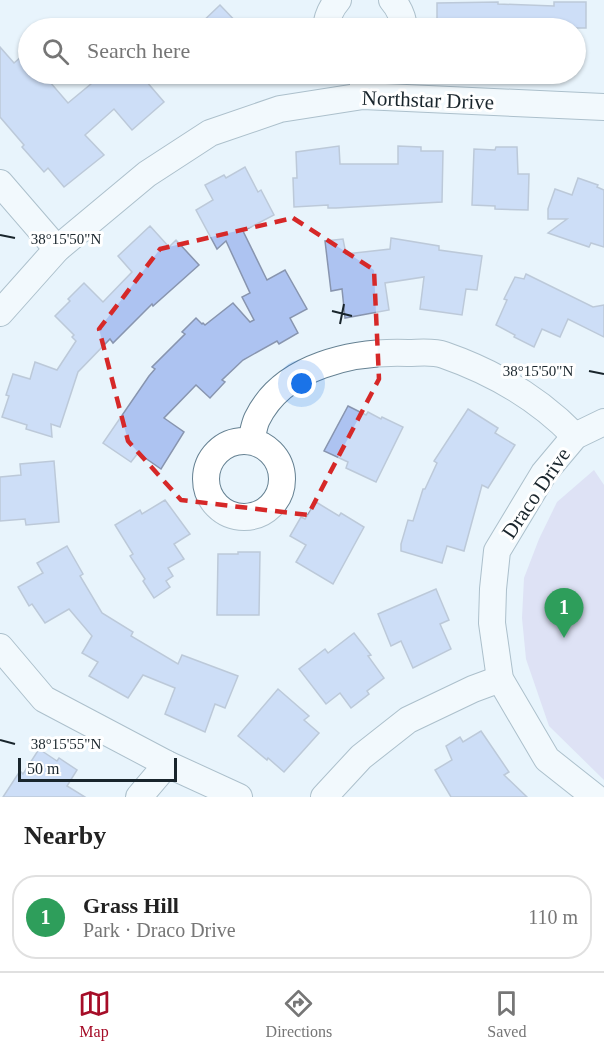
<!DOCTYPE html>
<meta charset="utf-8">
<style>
:root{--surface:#fff;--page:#f2f2f2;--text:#222;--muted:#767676;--line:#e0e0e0;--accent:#a60d28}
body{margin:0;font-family:"Times New Roman",serif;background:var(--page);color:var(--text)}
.scale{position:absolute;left:18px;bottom:15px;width:159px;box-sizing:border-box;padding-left:6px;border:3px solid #19252c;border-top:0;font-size:16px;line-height:21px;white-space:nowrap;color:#19252c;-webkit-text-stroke:4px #fff;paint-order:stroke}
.you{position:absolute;left:302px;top:384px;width:21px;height:21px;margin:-15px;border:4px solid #fff;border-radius:50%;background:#1a73e8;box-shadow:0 0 0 9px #1a73e833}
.badge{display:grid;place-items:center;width:39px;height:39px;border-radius:50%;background:var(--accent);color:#fff;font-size:20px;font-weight:700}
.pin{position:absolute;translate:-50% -50px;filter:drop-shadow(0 2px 3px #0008)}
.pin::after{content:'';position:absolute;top:32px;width:21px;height:18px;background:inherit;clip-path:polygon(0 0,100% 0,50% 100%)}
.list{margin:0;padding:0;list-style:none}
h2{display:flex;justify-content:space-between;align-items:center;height:78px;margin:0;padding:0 24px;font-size:26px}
h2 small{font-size:20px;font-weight:400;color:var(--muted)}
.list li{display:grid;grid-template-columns:39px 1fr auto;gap:18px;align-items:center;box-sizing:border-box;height:84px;margin:0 12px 12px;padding:0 12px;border:2px solid var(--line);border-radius:24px}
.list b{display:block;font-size:22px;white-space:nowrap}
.list p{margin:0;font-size:20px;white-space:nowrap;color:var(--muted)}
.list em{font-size:20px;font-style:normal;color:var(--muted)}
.icon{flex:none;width:33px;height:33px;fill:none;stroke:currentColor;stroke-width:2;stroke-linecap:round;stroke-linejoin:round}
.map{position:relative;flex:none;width:604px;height:797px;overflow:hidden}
.search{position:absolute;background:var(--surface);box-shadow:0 2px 4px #0004;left:18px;right:18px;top:18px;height:66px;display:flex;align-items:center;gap:15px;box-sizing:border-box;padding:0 21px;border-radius:33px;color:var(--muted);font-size:22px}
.sheet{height:174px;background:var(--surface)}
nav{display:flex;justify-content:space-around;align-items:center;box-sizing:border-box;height:84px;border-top:2px solid var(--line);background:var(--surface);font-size:16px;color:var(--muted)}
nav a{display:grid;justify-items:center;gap:3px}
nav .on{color:var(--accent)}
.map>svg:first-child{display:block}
</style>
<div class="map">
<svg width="604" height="797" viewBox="0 0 604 797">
<rect width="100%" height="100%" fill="#e8f4fc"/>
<path fill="#d2cced" d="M594,470L604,485V780L549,726L526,659L522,618L524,578L539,539L557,502Z"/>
<g fill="#adc3f1" stroke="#8895af" stroke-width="1.5">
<path d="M498,2V4L554,6V2H586V28H437V3Z"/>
<path d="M220,5L242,28H196Z"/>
<path d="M0,47L14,63L28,51V74H43L68,103L103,74H140L164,102L132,130L114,109L85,135L104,155L64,187L48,168L44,172L22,147L24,145L0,117Z"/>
<path d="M339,146L340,164H398V146L421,147V151H443L442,202L336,208H328V205L294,207L293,178H297L296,152Z"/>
<path d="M496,147H517L518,174H529L528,210L495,209V206L472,205L474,149L495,150Z"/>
<path d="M245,167L258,192L261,190L274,215L243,231L267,280L285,270L307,309L290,318L298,333L279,344L277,341L243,360L222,380L225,382L210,398L196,385L164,418L184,432L161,469L138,453L131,462L103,443L149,376L155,369L152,367L185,334L182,332L196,318L202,324L203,323L205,325L233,303L250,322L254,320L242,297L250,293L226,241L217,249L196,210L213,200L205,185L224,175L226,178Z"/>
<path d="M578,178L598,185L597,187L604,190V247L591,243L589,247L548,233L567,219H548V209L555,189L572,195Z"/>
<path d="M150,226L169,247L176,240L199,265L153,306L152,304L113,343L110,339L78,372L60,427L51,424L52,437L26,429L27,425L2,417L9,396L6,395L13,374L30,379L35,362L57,370L76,341L72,337L74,335L55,316L70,301L68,299L84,283L103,302L132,272L118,256Z"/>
<path d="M391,238L439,246V250L482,256L477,290L466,289L462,315L420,309L424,277L385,283L389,310L345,318L342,289L331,291L325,241L343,239L346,254L390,249Z"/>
<path d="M526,274L593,307L604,305V337L568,319L560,337L542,329L534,347L514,337L515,335L496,325L507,300L504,299L515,277L524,279Z"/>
<path d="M348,406L366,415L368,412L381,419L382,417L403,427L376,482L346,468L348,462L324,451Z"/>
<path d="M468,409L498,428L495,433L515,445L488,488L482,485L464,551L447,546L442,563L401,551V544L408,520L413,521L423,489H425L437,463L434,461Z"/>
<path d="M54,461L59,522L26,525L25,519L0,521V477L21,475L20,464Z"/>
<path d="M165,500L190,534L174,544L184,559L168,568L173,576L166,581L170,587L154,598L143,581L145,579L130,556L133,554L115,525L140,510L142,514Z"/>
<path d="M316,502L339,516L341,513L364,527L333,584L296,562L306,545L290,536L301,517L305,519Z"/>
<path d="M67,546L83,574L80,576L102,613L133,632L131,636L178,664L182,655L238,676L225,708L215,704L205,732L165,714L175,688L143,675L128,698L89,676L98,662L82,653L92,636L69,609L45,623L32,604L29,606L18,587L43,573L37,563Z"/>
<path d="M238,552H260L259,615H217L218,554H238Z"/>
<path d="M436,589L449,620L440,624L451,649L413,668L401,641L391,646L378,614Z"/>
<path d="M354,633L371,655L368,656L384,678L367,691L369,694L351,708L340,693L326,704L299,669L325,649L328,653Z"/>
<path d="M278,689L309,716L304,720L319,733L284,772L268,758L267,760L238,736Z"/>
<path d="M481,731L509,772L504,775L527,797H451L435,770L452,760L446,746L460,737L463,742Z"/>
<path d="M39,749L57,761L59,758L77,770L67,786L85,797H3L20,771L23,774Z"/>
</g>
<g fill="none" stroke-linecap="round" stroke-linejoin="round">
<g stroke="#658192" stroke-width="28">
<g id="minor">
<path d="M392,0C400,9 403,17 404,28"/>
<path d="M326,28C327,17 330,9 338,0"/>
<path d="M363,96V74"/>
<path d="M0,183L57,249"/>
<path d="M0,313L57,249L147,174L210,133L280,109L363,96L604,107"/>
<circle cx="244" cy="479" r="38"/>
<path d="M251,441C253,434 254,425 257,419C283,365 354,351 408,353C419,353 433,351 444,355C493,372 539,399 575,436"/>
<path d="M0,647L44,699L167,764L239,797"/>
<path d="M139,797L167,764"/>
<path d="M324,797L361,757L408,720L473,689L500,679"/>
<path d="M595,797L547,759L500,679L492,623L493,589L497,551L544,473L575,436L604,422"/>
</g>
</g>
<use href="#minor" stroke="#fff" stroke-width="26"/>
</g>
<path d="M0 0H604V797H0ZM293,218L374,270L379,379L308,515L181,500L128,441L99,329L160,249Z" fill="#e8f4fc" fill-opacity=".55" fill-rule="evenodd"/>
<path fill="none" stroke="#d62828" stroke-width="4.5" stroke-dasharray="12 8" stroke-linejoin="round" d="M293,218L374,270L379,379L308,515L181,500L128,441L99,329L160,249Z"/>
<path fill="none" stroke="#19252c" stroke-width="2" d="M0,235L15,238M332,311L352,316M340,324L344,304M589,371L604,374M0,740L15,744"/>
<g text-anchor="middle" stroke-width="6" stroke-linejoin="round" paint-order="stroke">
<g font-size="21" fill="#19252c" stroke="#fff">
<text transform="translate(428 100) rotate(2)" y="7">Northstar Drive</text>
<text transform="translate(536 493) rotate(-56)" y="7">Draco Drive</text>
</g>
</g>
<g font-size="15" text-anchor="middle" fill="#19252c" stroke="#fff" stroke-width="6" stroke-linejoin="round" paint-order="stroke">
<text x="66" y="244">38°15'50"N</text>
<text x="538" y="376">38°15'50"N</text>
<text x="66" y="749">38°15'55"N</text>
</g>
</svg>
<div class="scale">50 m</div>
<div class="you"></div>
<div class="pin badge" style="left:564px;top:638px;background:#2e9e5b">1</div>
<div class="search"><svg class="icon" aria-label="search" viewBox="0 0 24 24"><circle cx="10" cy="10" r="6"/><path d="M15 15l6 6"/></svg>Search here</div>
</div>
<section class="sheet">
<h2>Nearby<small></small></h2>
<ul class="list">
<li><span class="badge" style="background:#2e9e5b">1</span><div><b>Grass Hill</b><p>Park · Draco Drive</p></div><em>110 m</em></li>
</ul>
</section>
<nav>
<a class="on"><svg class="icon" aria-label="map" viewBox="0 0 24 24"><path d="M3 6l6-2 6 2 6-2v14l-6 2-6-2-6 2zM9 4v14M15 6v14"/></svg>Map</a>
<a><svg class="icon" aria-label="directions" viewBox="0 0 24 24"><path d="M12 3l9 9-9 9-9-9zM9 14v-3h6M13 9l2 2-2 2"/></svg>Directions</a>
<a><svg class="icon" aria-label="saved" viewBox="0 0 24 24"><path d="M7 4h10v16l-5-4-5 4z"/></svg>Saved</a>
</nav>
